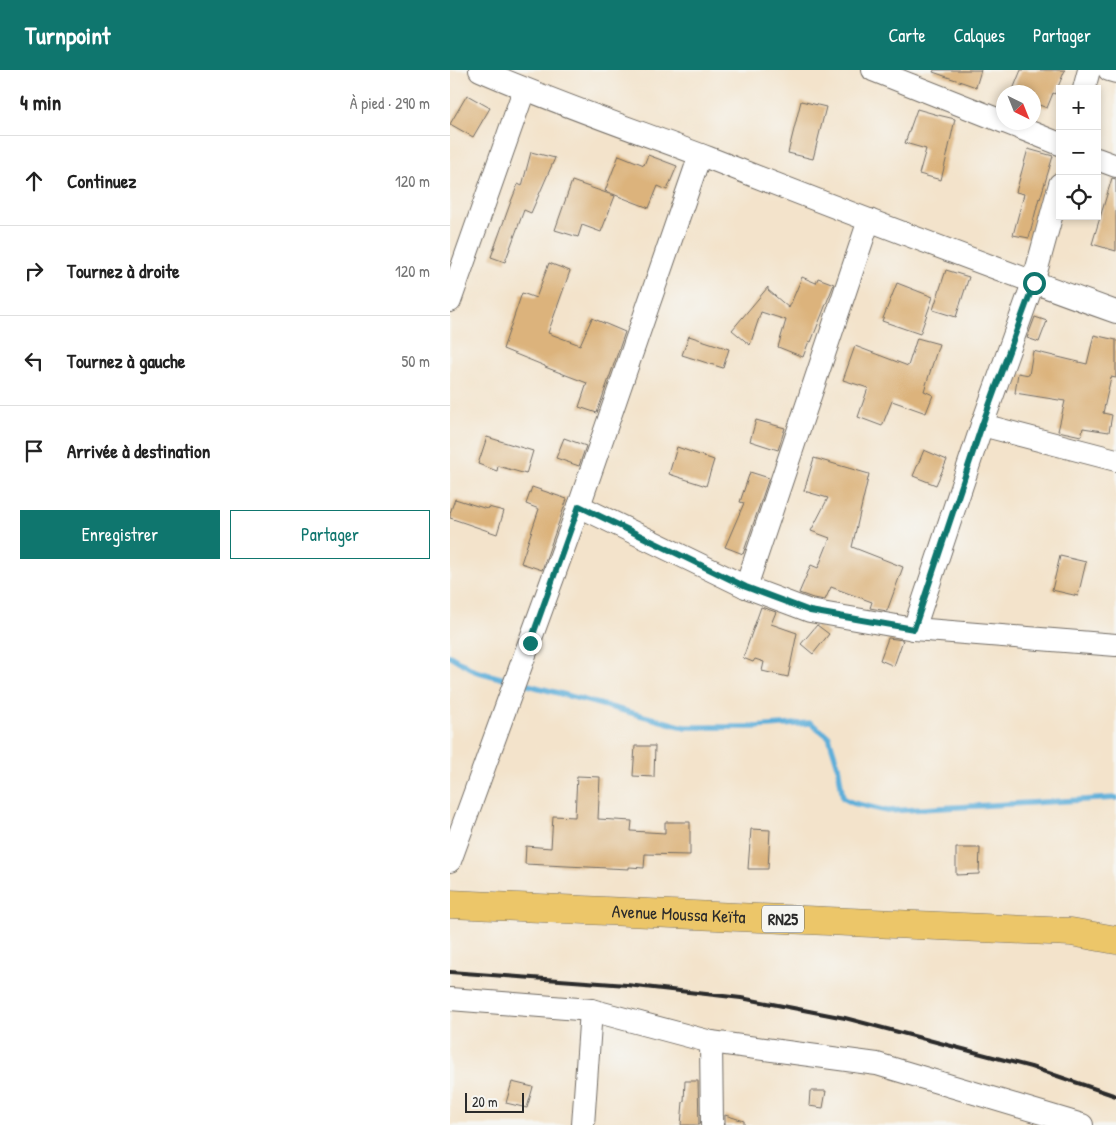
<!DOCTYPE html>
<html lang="fr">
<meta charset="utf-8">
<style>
:root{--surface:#fff;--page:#f6f6f6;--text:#222;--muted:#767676;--line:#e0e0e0;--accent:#0f766e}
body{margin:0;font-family:"Patrick Hand",sans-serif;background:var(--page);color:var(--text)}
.controls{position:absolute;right:15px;top:15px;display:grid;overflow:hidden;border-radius:0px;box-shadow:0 2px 8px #0003}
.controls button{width:45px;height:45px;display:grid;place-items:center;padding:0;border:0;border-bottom:1px solid var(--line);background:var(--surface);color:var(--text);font:25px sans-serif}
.compass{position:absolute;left:546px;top:15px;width:45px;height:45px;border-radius:50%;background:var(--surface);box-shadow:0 2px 8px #0003;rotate:137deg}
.scale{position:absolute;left:15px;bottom:12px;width:59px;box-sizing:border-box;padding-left:5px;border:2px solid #2b2b2b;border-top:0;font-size:14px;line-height:18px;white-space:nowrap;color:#2b2b2b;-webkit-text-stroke:4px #f6f6f2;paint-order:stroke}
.stop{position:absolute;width:15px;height:15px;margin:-11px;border:4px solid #0f766e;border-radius:50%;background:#fff}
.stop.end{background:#0f766e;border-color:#fff;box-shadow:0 1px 5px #0008}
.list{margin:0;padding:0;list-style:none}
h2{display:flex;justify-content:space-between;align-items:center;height:65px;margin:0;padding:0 20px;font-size:21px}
h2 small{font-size:16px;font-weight:400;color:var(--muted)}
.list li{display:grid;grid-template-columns:32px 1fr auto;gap:15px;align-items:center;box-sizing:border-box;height:90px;padding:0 20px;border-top:1px solid var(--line)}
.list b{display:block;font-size:19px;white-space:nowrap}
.list em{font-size:16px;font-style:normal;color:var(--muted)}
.actions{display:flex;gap:10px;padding:15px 20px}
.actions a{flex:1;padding:11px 0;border:1px solid var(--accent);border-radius:0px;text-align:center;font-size:18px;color:var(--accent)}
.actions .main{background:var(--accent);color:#fff}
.icon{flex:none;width:28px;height:28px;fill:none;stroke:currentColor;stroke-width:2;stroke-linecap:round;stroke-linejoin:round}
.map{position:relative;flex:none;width:666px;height:1055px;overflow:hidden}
header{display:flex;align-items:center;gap:30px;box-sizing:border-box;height:70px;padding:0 25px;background:var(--accent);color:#fff}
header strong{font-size:24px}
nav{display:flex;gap:28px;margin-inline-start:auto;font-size:18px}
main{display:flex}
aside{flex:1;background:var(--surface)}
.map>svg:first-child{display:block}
</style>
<header>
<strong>Turnpoint</strong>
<nav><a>Carte</a><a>Calques</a><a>Partager</a></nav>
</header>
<main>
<aside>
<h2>4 min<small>À pied · 290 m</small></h2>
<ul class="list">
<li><svg class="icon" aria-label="ahead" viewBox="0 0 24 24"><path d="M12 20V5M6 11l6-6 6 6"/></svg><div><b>Continuez</b></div><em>120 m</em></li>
<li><svg class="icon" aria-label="right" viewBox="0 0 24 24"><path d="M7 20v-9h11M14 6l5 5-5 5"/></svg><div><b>Tournez à droite</b></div><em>120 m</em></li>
<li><svg class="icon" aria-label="left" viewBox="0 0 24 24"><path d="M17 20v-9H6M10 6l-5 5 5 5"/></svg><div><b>Tournez à gauche</b></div><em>50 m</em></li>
<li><svg class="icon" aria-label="arrive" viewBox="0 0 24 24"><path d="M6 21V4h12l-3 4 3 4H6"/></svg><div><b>Arrivée à destination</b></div></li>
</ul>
<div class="actions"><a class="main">Enregistrer</a><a>Partager</a></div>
</aside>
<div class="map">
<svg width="666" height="1055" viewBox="0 0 666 1055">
<rect width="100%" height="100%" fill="#f6f6f2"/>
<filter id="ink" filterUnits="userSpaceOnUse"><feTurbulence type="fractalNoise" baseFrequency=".02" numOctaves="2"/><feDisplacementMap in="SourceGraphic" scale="10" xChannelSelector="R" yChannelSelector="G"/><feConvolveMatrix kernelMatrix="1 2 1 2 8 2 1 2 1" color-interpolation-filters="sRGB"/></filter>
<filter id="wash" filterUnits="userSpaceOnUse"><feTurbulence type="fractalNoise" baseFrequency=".0096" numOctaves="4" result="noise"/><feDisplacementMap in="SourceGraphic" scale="20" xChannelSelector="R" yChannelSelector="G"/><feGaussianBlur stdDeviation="1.12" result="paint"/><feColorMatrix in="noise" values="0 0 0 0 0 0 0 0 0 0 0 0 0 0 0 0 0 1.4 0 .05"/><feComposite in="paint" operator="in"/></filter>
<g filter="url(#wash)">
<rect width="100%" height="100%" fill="#f3e3cb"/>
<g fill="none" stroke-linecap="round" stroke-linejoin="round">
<g stroke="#5fafd9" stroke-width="5.5">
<path d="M0,586L25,601L62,611"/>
<path d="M71,613L234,657H304L361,653L379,667L388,696L393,728L403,733L437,741L666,728"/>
</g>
</g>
<g id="blocks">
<g fill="#dcb37c">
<path d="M484,0H531L526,17L483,2Z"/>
<path d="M571,0H615L605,24L603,23L597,38L584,33V22H562Z"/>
<path d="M17,25L40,38L23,67L0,54Z"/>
<path d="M351,31L376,37L363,89L338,83Z"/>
<path d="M467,39L488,45L505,49L497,86L491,110L469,104L476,79L455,73Z"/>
<path d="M578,79L603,86L590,129L589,128L579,168L563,165L574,124L566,122Z"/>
<path d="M81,82L105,88L81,143L74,140L55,192L41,187L60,134L68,114L72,116Z"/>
<path d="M169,85L194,95L198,85L227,96L217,120L208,116L199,138L155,121Z"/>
<path d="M662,108L666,109V181L642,174Z"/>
<path d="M122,111L165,126L151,162L132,155L128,167L105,160Z"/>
<path d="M99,193L120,201L98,263L130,275L142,248L175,262L147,343L129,337L137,313L95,297V296L53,279L72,223L86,228Z"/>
<path d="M496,200L519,207L506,247L483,240Z"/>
<path d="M352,207L366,213L368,208L384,214L361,272L359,271L353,287L328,277L336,250L311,242L300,275L282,260L318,217V220L339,238Z"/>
<path d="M447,213L483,227L470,264L432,251Z"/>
<path d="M585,247L597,251L589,272L577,268Z"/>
<path d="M644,265L666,270V308L661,307L653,343L662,345L659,362L633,358L631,366L608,361L615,331L565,323L568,303L579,305L583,281L637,294Z"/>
<path d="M239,266L279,279L273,298L232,285Z"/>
<path d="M467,268L489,274L474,321L483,325L476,343L442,331L432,356L408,347L418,318L393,310L405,276L458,296Z"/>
<path d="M306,350L335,358L328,380L300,371Z"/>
<path d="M37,367L83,381L76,404L48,396L47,401L28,394Z"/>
<path d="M114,368L136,376L129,396L106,388Z"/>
<path d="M227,377L264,390L256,416L219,404Z"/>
<path d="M474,380L497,390L486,415L463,406Z"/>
<path d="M364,388L419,404L402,477L453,497L437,541L420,538L422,532L381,517L375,530L363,528L349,523L361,495L368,498L380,468L361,461L378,428L354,421Z"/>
<path d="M300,402L319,408L293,484L275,477L294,433L290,432Z"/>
<path d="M82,417L117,429L92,500L71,493L89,439L76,434Z"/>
<path d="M5,429L37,439L38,437L54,441L47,464L0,448V443Z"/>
<path d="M610,486L636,492L628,526L602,520Z"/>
<path d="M311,537L326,542L321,554L347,563L338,607L312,601L314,592L305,589L303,592L293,588Z"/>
<path d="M367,555L379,564L363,584L351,574Z"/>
<path d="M438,568L453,570L444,596L430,590Z"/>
<path d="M185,676H205L204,707L183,706Z"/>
<path d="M127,706L150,707L148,749L182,751L181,761L215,763V752H240V785L195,784L194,798L179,797V799L75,794L76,776L101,778L103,746L125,747Z"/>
<path d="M301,759L320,760L318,799H298Z"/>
<path d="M506,778H530L529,804L506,805Z"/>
<path d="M235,1011H248L249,1055H231L233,1032H234Z"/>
<path d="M62,1012L83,1017L77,1038L56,1033Z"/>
<path d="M360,1021H376L373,1038L359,1036Z"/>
<path d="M275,1045L294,1051V1055H275Z"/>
</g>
</g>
</g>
<g filter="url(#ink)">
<use href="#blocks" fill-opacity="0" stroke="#716b63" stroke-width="1"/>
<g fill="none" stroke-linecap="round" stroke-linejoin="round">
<g stroke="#716b63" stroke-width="24">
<g id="minor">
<path d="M30,0C105,33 182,59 259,88C394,141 529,193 666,242"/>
<path d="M423,0L554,52"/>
<path d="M659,0L666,2"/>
<path d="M634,19L639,0"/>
<path d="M555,52L610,74"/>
<path d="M647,89L666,96"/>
<path d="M0,231L74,20"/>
<path d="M532,355L666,390"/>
<path d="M129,436L296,517L360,541L464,559L666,575"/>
<path d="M296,517L419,150"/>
<path d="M464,559L532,355L583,213L610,114"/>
<path d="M0,791L129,436L250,85"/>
<path d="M0,929L141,940L261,972L427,994L632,1055"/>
<path d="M261,972L262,1055"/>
<path d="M133,1055L141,940"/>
</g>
</g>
<g stroke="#716b63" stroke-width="29">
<g id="major">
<path id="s1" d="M0,834L621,862L666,870"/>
</g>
</g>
<use href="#minor" stroke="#fff" stroke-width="22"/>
<use href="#major" stroke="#ecc669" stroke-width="28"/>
<path stroke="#2b2b2b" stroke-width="4" d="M0,902L177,915L291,928L395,948L581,997L666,1026"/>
</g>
</g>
<g fill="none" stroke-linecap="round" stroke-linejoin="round" filter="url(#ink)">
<path stroke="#0f766e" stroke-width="6" d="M80,573L129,436L296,517L360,541L464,559L532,355L584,213"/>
</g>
<g text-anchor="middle" stroke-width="5" stroke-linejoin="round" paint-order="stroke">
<rect fill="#f6f6f2" stroke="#686867" stroke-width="1" x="312" y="835.5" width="42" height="27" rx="4"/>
<g font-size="16" font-weight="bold" fill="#2b2b2b">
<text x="333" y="855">RN25</text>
</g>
<g font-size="18" fill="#2b2b2b" stroke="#f6f6f2">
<text dy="6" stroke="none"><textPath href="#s1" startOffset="229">Avenue Moussa Keïta</textPath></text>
</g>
</g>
</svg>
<div class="controls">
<button>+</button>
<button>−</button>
<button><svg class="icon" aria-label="locate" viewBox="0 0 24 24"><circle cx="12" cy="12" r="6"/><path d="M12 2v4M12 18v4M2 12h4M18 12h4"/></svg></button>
</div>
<svg class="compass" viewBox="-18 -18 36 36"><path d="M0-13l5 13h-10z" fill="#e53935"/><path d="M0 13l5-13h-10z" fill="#767676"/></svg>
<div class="scale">20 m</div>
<div class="stop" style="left:584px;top:213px"></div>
<div class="stop end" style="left:80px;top:573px"></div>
</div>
</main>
